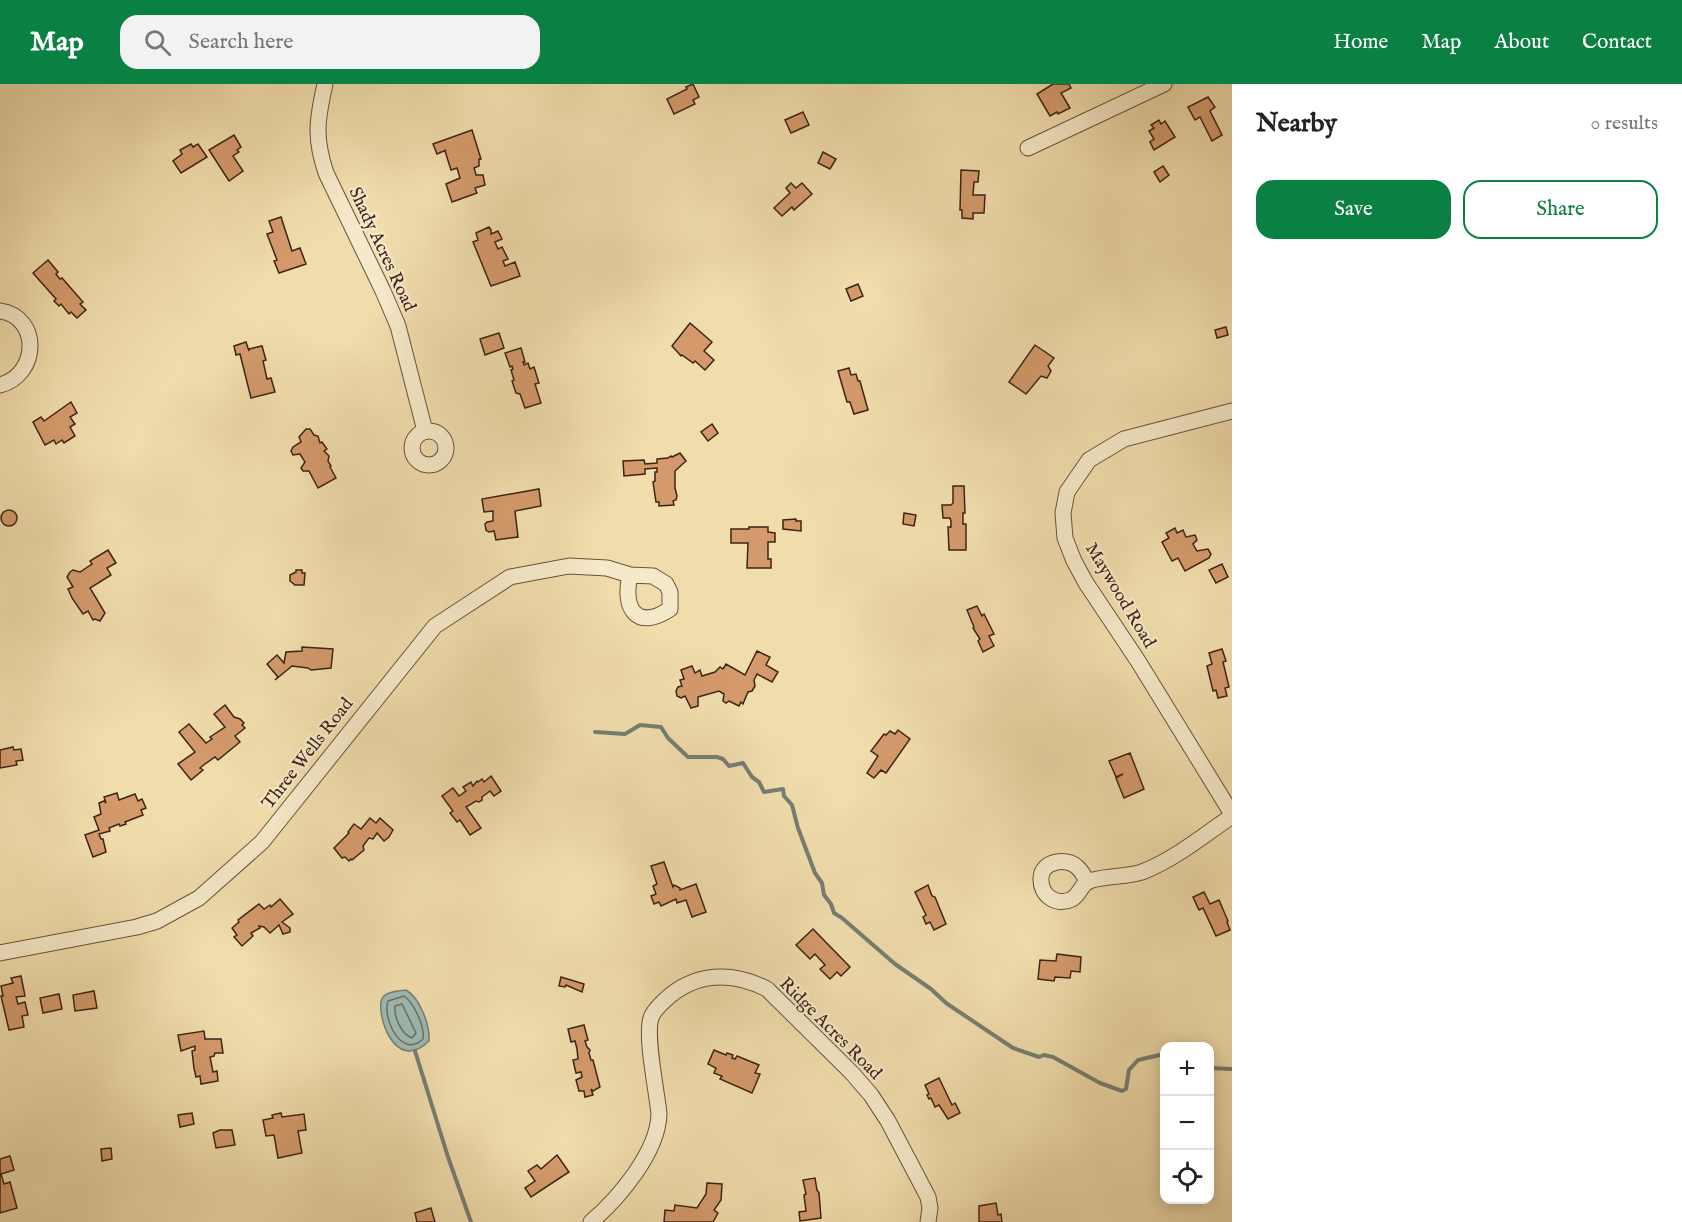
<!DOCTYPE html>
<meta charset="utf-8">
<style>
:root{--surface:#fff;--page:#f2f2f2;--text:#222;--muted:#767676;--line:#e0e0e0;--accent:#0b8043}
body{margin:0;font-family:"IM FELL English",serif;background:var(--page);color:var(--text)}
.controls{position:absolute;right:18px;bottom:18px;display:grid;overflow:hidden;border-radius:12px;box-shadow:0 3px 15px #0003}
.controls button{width:54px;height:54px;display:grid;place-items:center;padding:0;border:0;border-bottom:2px solid var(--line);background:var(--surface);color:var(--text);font:30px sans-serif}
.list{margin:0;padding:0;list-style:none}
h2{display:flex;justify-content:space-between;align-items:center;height:78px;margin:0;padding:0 24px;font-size:26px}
h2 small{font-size:20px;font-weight:400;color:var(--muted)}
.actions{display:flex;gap:12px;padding:18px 24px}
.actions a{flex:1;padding:14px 0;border:2px solid var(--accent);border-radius:18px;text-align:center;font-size:21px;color:var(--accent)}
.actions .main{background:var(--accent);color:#fff}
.icon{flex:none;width:33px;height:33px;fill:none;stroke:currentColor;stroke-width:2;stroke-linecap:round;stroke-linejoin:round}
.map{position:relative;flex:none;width:1232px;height:1138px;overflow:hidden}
header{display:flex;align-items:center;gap:36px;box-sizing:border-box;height:84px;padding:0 30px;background:var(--accent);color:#fff}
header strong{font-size:28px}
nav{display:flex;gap:33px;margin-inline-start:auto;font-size:21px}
.search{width:420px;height:54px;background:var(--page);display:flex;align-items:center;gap:15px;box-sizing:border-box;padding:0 21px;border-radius:18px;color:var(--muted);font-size:22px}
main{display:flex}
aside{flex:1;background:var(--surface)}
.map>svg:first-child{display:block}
</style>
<header>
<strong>Map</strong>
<div class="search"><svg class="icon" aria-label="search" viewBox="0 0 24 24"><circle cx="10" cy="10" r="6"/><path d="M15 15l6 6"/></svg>Search here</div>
<nav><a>Home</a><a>Map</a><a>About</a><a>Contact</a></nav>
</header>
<main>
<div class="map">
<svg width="1232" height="1138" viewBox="0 0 1232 1138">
<rect width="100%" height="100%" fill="#f1ddac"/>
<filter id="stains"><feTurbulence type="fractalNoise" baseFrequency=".00333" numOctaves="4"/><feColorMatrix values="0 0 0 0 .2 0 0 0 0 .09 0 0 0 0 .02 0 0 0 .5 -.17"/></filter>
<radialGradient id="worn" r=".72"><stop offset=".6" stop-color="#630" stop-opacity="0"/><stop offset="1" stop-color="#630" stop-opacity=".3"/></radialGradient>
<path fill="#9dbab2" stroke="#767e74" stroke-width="1.5" d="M406,906C420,914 430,941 429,957C393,992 374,924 383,913C388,907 399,907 406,906Z"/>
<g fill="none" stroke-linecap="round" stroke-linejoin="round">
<g stroke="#6c6e64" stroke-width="1.5">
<path d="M404,912C414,919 425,943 423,955C401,976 382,933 388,917Z"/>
<path d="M402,920L416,949L412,954C401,950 394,933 395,922Z"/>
</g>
<g stroke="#767e74" stroke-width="4">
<path d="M595,648L625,650L640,641L661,643L668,654L688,673H717L723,675L729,682L743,679L752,693L759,698L764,708L783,705L784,712L792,721L798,744L815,789L822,799L824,811L831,820L834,829L842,834L895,880L931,905L946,919L1013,964L1039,973L1044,971L1053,973L1100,999L1122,1007L1126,1005L1129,986L1138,976L1164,970"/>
<path d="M415,967L448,1073L471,1138"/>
<path d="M1210,984L1232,985"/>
</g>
</g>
<g fill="#d49a6b" stroke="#3c2317" stroke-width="1.5">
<path d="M693,0L699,13L693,16L695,20L674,30L667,15L687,5L686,3Z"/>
<path d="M1053,0H1069L1071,4L1061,9L1070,24L1058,30L1057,28L1050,32L1037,10Z"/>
<path d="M1208,13L1215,23L1210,27L1222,51L1212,57L1200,33L1195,36L1188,23Z"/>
<path d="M803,28L809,41L791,49L785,36Z"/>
<path d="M1159,36L1161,40L1165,37L1175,53L1154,66L1150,58L1154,55L1149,47L1154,44L1151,41Z"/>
<path d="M472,46L481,75H479V82L474,84L475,87L476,91H483L485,101L475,104L477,109L452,118L446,100L460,94L457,84L451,86L445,67L446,66L437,70L433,60Z"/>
<path d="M234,51L241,63L237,66L239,68L233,72L243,87L229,97L209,66Z"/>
<path d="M191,60L193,63L198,60L207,73L181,89L173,77L182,70L180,66Z"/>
<path d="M823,68L836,75L830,85L818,79Z"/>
<path d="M1163,82L1169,91L1160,98L1154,88Z"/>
<path d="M961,86L979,87L978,98H974L973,111H985L984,129H973V135L962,134V126H960Z"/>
<path d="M791,99L796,104L802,99L812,110L794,126L792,123L782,132L774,124L790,109L786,104Z"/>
<path d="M281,133L292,167L300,164L306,180L279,189L274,177L277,176L267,150L273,148L269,137Z"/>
<path d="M489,143L491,146V150L498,147L502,155L495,158L498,165L502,163L508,175L503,177L505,182L515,178L520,192L491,202L473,158L478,156L476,149Z"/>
<path d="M48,176L58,188L56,190L60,195L62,194L83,218L80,220L86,226L77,234L71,228L69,230L61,220L59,222L54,217L56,215L33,189Z"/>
<path d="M858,200L863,212L851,217L846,205Z"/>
<path d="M690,239L712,258L704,267L714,276L705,286L695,277L693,279L682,271L681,272L672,262Z"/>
<path d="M1226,243L1228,251L1217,254L1215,246Z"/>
<path d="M499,249L504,264L485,271L480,255Z"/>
<path d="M246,258L249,267V265L262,262L266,276L263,277L267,295L271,294L275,308L251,314L240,270L236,271L234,262Z"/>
<path d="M1035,261L1054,274L1048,282L1051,287L1047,294L1041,292L1026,310L1009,298Z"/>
<path d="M521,264L525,278H523L524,281L528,279L530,285L534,283L539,299L535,300L541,319L525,324L520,310L516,309L512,297L514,296L511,286L513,285L512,282L510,283L505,269Z"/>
<path d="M849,284L851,291L856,290L858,297H860L868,326L854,330L850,318H847L838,287Z"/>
<path d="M71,318L77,329L70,333L75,340L70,343L75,352L64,359L62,356L56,360L54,356L45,361L33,338L41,333L44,337Z"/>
<path d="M712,340L718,349L708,357L701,348Z"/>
<path d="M306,345H310L314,351L318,352L320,359L322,358L327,365L324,367L329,372L328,377L331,382L330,383L336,394L318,404L309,387H303L301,384L305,378L300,370L293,371L291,367L293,363L301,358L299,353Z"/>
<path d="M680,369L686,377L675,387V404L677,412L676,416L673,417L674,421L659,422V418H656L653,398L655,397V388H657V384L645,385V390L624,392L623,377L644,376L645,380L657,379V375L668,374L671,372L672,373Z"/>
<path d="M953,402H964L965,429H963V440H966V466H949L948,443H951V437L950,434H943L942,421H951L953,419Z"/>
<path d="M539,405L541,422L515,427L518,453L496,456L494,447L489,448L486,446L485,440L487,438L493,437V427L484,428L482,415Z"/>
<circle cx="9" cy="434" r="8"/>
<path d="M904,429L916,431L914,442L903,440Z"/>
<path d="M796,435V437H801V447L783,445V436Z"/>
<path d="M749,443H768V448L775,449V458H768V475H771V484H747L748,459H731V445H749Z"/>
<path d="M1175,444L1177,449L1183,446L1186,453L1195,451L1197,456L1193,460L1197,467L1208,465L1211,470L1209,474L1185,487L1178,474L1172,477L1162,458L1169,454L1166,449Z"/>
<path d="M108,466L116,479L107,484L111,491L90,504L105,529L100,537L95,535L93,536L88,527L83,530L72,514L68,505L73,503L67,493L70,488L73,486L80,488L92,480L90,477Z"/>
<path d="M1222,480L1228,493L1216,499L1209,486Z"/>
<path d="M296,486H302V489H305L304,501H295L290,497V491L296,488Z"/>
<path d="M977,522L982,532L984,530L994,550L989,552L994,562L983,568L978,557L980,555L973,544L974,543L967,526Z"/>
<path d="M302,563L333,565L331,584L311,586L308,584L292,582L275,596L278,593L267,580L277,571L284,579L286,568L302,567Z"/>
<path d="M1222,565L1226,577L1223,578L1229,603L1225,604L1227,612L1218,614L1216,606L1213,607L1207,582L1212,580L1209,569Z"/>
<path d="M757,567L770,573L766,581L778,588L772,598L757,590L754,596L755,602L752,607L748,608L743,620L741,618L739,622L729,617L726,619L723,617L724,610L719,607L698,613V622L691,624L685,612L681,614L677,612L676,607L678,603L682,602L680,596L684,595L681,586L692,582L695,589L700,586L702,592L715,588L720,583L723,585L726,580L745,591Z"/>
<path d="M225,621L234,633L240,635L244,639L242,641L245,644L235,652L240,658L218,676L215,673L205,680L200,684L203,686L191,696L178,680L195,668L179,648L189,640L206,659L212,655L210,653L225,643L214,630Z"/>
<path d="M898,646L910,655L886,689L881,686L874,694L867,689L878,672L871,667L884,650L886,651L890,647L895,650Z"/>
<path d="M13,663L14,666L21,665L23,676L16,677L17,681L0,684V666Z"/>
<path d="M1130,669L1144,705L1124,714L1116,694L1123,690L1116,693L1109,677Z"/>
<path d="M491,692L501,707L494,712L490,707L482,713V716L479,718L476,717L466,723L481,744L470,751L460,736L457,738L450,729L453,727L442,712L453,704L459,712L466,707L463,703L471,698L473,702L477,697L478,698L482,695L484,698Z"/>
<path d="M117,709L119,716L135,710L138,717L142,715L146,724L141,726L143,731L125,738L126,740L120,742L119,740L109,744L110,747L99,750L101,755H103L106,768L93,773L85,751L99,746L94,733L101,730L99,719L104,717L106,719L104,713Z"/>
<path d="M370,734L376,739L380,734L393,746L389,753L384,757L377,749L373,755L369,754L363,762L364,766L352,776L351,775L349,777L345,773L342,774L334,764L349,749L348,748L354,740L361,745Z"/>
<path d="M664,778L673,803L674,801L680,804V806L696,800L706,828L692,833L686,816L677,819L676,815L661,822L659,818L654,820L651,812L656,810L653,802L657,800L651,782Z"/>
<path d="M928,801L932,812L935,813L946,840L934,846L930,838L926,840L923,833L926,831L915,808Z"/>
<path d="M1204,808L1210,820L1219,816L1228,837L1227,838L1230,846L1216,852L1203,824L1199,826L1193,813Z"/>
<path d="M280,815L293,830L282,838L290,844V848L283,850L279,841L270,849L264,843L259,842L260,844L251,849L253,852L242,862L234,853L237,851L232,844L239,838L238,836L259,820L264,825L270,821L271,823Z"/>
<path d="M813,845L850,883L841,892L837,888L830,895L820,885L825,881L815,870L810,875L796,861Z"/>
<path d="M1057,870L1081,873L1080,888L1071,887L1070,894L1055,893L1054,897L1038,895L1040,876L1056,877Z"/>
<path d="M21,892L25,912L16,913L18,920L25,918L28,931L22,932L24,943L9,946L1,912H3L1,902L13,899L11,894Z"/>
<path d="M561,893L584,900L582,908L566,901L565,903L559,902Z"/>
<path d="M94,907L97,924L75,927L73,911Z"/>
<path d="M59,910L62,925L43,929L40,914Z"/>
<path d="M584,941L588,956L585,957L587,963L590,966L589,969L591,976H593L600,1003L593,1007L591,1005L593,1011L585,1013L584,1007H579L576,996L582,993L581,988L576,989L573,976L578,975L577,965L575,957L571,958L568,945Z"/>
<path d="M204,947L205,955H221L223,969H215L214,972L210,973L213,988L217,987L218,997L201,1000L200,992L196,993L194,984L192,967L195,966V962L181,967L178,951Z"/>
<path d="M714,966L726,971L727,969L733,971L732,974L735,975L737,972L759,981L755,989L760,990L752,1009L720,995L722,992L714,989L716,984L708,980Z"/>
<path d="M939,994L952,1021L955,1019L960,1029L948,1035L939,1021L935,1023L931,1014L929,1015L927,1011L929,1010L925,1001Z"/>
<path d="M192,1029L194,1040L180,1043L178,1031Z"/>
<path d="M281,1029L282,1033L304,1030L306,1046L298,1047L302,1069L278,1074L274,1051L266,1052L263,1036L273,1034L272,1031Z"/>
<path d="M220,1046H232L235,1061L216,1064L213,1049Z"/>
<path d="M111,1064L112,1075L102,1077L101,1065Z"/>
<path d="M557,1071L569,1088L531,1113L525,1104L535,1097L528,1087L537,1081L541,1085Z"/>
<path d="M10,1072L14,1086L1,1090L4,1100L10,1098L17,1124L0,1129V1075Z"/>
<path d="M815,1094L817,1106L819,1109L821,1134L800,1137L799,1128L806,1127L804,1111L806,1110L803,1096Z"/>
<path d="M707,1099L722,1100L721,1116L714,1126L718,1129L713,1138H664L665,1126L674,1127L675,1121L697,1124L706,1110Z"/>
<path d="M996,1119L998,1131L1001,1130L1002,1138H979V1122Z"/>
<path d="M431,1124L435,1138H417L415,1129Z"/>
</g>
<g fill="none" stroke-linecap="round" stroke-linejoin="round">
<g stroke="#69523c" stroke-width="17">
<g id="minor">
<path d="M325,0C317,36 314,53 326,89L383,207L398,242L425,347"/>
<path d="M1028,64L1164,0"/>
<path d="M0,227C41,233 39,291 0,301"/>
<path d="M1232,327L1124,355L1089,376L1067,408L1063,429L1065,454L1074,477L1086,499L1138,577L1232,730"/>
<circle cx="429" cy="364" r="17"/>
<path d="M1088,798C1084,793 1082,787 1077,783C1067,773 1041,777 1041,794C1040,811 1056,823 1072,815C1079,811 1081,802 1087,798C1098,792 1128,793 1142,788C1175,775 1203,752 1232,732"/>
<path d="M0,869L137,843L157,837L199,814L262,758L435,542L510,493L569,482L607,484L630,491L653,492L666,500L670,508V525C637,547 622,525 630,491"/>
<path d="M591,1138C619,1114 658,1068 659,1030C657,1008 645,952 651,934C653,927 660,921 665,916C695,888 732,887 767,905L852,989L871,1011L888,1037L928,1113L930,1124L928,1138"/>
</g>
</g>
<use href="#minor" stroke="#f6e9c9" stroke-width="15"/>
</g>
<g text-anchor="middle" stroke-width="4.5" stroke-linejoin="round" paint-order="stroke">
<g font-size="18" fill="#3c2317" stroke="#f6e9c9">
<text transform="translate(383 165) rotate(65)" y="6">Shady Acres Road</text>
<text transform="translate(1121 511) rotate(59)" y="6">Maywood Road</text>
<text transform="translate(307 669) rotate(-52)" y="6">Three Wells Road</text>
<text transform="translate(831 944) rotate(45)" y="6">Ridge Acres Road</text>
</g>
</g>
<rect width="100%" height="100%" filter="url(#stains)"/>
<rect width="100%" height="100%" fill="url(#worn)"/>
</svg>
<div class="controls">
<button>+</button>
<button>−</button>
<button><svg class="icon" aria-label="locate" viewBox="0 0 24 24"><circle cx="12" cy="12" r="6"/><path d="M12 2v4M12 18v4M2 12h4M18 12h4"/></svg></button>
</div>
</div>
<aside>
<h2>Nearby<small>0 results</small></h2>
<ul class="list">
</ul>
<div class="actions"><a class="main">Save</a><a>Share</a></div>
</aside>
</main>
